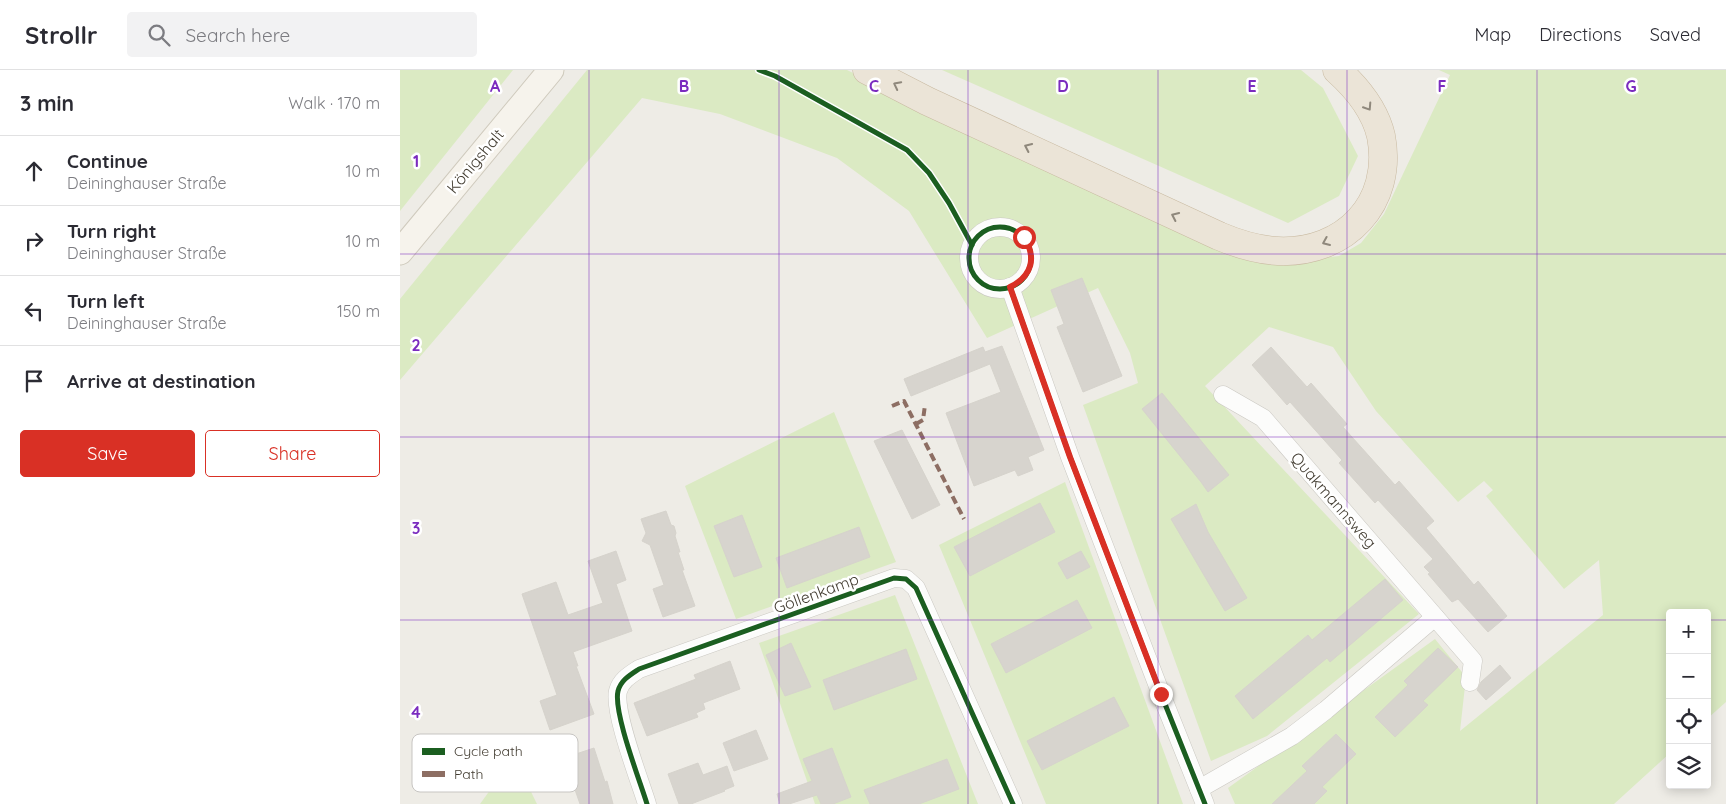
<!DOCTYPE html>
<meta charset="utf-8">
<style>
:root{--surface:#fff;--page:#f2f2f3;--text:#2b2b33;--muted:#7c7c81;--line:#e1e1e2;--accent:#d93025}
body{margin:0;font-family:Quicksand,sans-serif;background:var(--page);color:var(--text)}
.controls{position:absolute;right:15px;bottom:15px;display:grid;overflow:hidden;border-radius:5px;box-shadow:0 2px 12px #0003}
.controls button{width:45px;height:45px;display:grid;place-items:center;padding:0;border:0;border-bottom:1px solid var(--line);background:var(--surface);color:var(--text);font:25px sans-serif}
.stop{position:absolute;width:15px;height:15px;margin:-11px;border:4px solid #d93025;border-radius:50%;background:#fff}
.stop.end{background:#d93025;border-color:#fff;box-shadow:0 1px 5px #0008}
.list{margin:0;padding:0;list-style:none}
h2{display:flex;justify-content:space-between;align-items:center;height:65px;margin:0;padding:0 20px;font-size:21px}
h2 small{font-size:16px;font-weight:400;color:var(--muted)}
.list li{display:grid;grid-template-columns:32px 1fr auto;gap:15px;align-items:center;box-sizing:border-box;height:70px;padding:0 20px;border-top:1px solid var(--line)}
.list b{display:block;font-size:19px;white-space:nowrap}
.list p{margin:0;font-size:16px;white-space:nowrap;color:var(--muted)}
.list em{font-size:16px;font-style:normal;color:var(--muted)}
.actions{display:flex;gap:10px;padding:15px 20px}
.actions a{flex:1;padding:11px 0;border:1px solid var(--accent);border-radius:5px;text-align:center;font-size:18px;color:var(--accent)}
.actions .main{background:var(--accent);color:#fff}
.icon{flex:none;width:28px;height:28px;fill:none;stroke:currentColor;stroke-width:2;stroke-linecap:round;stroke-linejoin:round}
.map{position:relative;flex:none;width:1326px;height:734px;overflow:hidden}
header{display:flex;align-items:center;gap:30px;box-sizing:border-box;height:70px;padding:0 25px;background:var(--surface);border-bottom:1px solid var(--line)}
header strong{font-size:24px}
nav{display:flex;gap:28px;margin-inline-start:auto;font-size:18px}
.search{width:350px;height:45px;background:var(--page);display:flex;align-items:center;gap:12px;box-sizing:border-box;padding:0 18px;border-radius:5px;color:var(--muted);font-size:19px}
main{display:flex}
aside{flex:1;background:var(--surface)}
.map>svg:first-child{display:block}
</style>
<header>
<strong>Strollr</strong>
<div class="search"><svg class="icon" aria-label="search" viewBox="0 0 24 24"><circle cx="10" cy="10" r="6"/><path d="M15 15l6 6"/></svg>Search here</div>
<nav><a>Map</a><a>Directions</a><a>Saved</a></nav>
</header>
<main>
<aside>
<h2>3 min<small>Walk · 170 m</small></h2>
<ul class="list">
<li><svg class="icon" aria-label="ahead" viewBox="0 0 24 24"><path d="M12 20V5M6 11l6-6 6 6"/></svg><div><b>Continue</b><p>Deininghauser Straße</p></div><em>10 m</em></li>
<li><svg class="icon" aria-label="right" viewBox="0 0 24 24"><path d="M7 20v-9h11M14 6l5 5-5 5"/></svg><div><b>Turn right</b><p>Deininghauser Straße</p></div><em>10 m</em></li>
<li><svg class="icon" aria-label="left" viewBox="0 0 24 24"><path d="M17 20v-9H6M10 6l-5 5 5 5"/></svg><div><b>Turn left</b><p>Deininghauser Straße</p></div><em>150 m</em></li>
<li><svg class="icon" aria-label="arrive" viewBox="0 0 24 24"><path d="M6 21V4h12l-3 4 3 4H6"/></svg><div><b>Arrive at destination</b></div></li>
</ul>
<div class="actions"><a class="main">Save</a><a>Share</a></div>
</aside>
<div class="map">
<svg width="1326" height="734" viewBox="0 0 1326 734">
<rect width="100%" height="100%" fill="#eeece6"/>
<g fill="#dbeac3">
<path d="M0,0H113L0,141Z"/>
<path d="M187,0H447L759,153L879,193L939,186L961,173L984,144L1050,5L1039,0H1326V632L1307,649V543H1270V683L1214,734H835L828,718L1035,569L1066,607L1060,661L1203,545L1199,490L1164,519L1086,426L1093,420L1084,411L1058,432L976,341L933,277L869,257L805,316L1019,544L867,666L811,691L683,335L738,313L730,283L698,218L587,268L509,141L437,88L320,44L242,28L0,310V229Z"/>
<path d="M542,0H901L923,18L958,86L939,126L888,153Z"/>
<path d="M434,342L496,492L336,549L285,416Z"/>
<path d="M665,412L783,734H646L539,475Z"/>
<path d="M495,525L578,734H415L359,573Z"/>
<path d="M114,687L137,734H80Z"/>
</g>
<g fill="#d7d4ce" stroke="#d6d3cc">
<path d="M682,208L722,306L683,322L657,257L664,254L651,220Z"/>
<path d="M602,276L644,380L628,387L633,400L618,406L615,400L574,416L546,343L601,322L590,294L511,326L504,309L583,277L585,282Z"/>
<path d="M871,277L907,317L911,313L947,354L943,357L995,415L999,411L1034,451L1026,458L1074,515L1078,511L1107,546L1088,562L1058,529L1052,532L1028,504L1030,503L1024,497L1033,489L978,430L975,433L939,393L942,390L890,332L887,335L852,295Z"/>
<path d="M762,323L829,405L808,422L801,412L742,339Z"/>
<path d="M502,360L540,435L512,449L474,371Z"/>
<path d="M640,433L655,462L570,506L554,477Z"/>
<path d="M796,434L808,462L847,528L825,541L771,449Z"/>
<path d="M266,441L271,455L274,456L276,463L275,466L280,482H278L284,500H282L295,536L263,547L253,519L264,515L250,475L242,471L246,463L241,449Z"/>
<path d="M342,445L362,497L334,507L314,456Z"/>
<path d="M459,457L470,487L387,518L376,488Z"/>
<path d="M216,481L226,510L216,514L232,561L173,582L178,596H176L194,644L150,660L140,631L157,625L122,524L156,512L168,545L203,533L188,491Z"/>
<path d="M681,481L690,497L667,509L658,493Z"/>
<path d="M985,509L1003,530L930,592L927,588L853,649L835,626L908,565L912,570Z"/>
<path d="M677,530L692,558L606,603L591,574Z"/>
<path d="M391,573L411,617L385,626L366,585Z"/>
<path d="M1038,578L1058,597L1023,631L1028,635L995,667L975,647L1008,615L1004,611Z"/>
<path d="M506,579L517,609L434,640L423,610Z"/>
<path d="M330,591L340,619L303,633L305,639L296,643L298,647L247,666L234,633L296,609L294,605Z"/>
<path d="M1100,595L1111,608L1086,630L1077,620L1081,612Z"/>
<path d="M714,627L729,656L642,700L627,671Z"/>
<path d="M356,660L368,689L334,701L323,673Z"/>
<path d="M936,664L956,684L922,717L927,721L914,734H872L907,701L902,696Z"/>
<path d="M194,678L205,712L207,711L213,734H180L164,688Z"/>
<path d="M432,678L451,727L433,734H421L417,725L389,734H380L377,724L412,711L403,689Z"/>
<path d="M547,689L559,719L519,734H470L464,720Z"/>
<path d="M298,693L303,705L327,696L334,716L324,720L325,721L291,734H279L268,704Z"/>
</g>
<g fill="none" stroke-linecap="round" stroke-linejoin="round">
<g stroke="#cac8c2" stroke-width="19">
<g id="street">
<circle cx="600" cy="188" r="31"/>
<path d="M610,217L670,387L761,624L805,734"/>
<path d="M823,325L863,348L1073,591L1070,612"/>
<path d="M799,719L892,666L926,640L1035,547"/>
<path d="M247,734C240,711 213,642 218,621C221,610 230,605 239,599L494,508L506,509L516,518L613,734"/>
</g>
</g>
<g stroke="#cfcabd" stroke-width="27">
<path id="secondary" d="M0,182L151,0"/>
</g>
<g stroke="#c8b9a0" stroke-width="29">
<path id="highway" d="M467,0L527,31L819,166C838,174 858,180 878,181C945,184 994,133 981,66C975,40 956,17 937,0"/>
</g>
<use href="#street" stroke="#fcfcfb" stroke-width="18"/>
<use href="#secondary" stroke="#f6f3ec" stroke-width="25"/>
<use href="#highway" stroke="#ebe4d7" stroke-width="28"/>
<g stroke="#8d6e63" stroke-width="4" stroke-dasharray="8 4" stroke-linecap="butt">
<path d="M492,336L504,331L564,449"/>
<path d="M516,354L523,350L525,335"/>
</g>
<g stroke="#fff" stroke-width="8">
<g id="cycleway">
<path d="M359,0L375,6L507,80L529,103L549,133L572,175"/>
<circle cx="600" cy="188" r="31"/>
<path d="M610,217L670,387L761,624L805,734"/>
<path d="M247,734C240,711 213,642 218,621C221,610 230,605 239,599L494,508L506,509L516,518L613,734"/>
</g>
</g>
<use href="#cycleway" stroke="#1b5e20" stroke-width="5"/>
</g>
<defs><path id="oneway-chevron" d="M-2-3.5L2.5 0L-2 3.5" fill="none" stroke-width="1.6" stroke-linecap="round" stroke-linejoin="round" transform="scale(1.25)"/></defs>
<g stroke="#8f887c">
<use href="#oneway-chevron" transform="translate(497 15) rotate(-153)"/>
<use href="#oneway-chevron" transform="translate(968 37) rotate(57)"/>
<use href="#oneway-chevron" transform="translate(628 77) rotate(-155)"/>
<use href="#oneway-chevron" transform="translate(775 146) rotate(-155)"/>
<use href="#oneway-chevron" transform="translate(926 172) rotate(157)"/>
</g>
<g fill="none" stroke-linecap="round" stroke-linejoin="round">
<path stroke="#d93025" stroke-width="6" d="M624,167C637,188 632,206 610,217L670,387L761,624"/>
</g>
<path fill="none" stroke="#7b2cbf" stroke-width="1" stroke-opacity="0.55" d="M189,0V734M379,0V734M568,0V734M758,0V734M947,0V734M1137,0V734M0,184H1326M0,367H1326M0,550H1270M1307,550H1326"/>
<g text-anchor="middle" stroke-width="5" stroke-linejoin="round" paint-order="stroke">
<g font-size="16" fill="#433d32" stroke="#fff">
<text transform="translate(75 91) rotate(-50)" y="6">Königshalt</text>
<text transform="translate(934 430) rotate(49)" y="6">Quakmannsweg</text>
<text transform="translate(416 523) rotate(-20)" y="6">Göllenkamp</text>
</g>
</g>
<rect x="12" y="664" width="166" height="58" rx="8" fill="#fff" stroke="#c7c5c2" stroke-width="1"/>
<rect x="22" y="678" width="23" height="7" fill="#1b5e20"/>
<rect x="22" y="701" width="23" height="6" fill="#8d6e63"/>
<g font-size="14" fill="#433d32">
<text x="54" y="686">Cycle path</text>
<text x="54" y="709">Path</text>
</g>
<g font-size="16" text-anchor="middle" font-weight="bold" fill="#7b2cbf" stroke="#fff" stroke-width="5" stroke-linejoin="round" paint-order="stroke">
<text x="95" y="22">A</text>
<text x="284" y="22">B</text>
<text x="474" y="22">C</text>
<text x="663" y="22">D</text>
<text x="852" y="22">E</text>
<text x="1042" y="22">F</text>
<text x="1231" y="22">G</text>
<text x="16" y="97">1</text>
<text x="16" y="281">2</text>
<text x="16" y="464">3</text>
<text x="16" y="648">4</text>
</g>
</svg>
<div class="controls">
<button>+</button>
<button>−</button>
<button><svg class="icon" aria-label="locate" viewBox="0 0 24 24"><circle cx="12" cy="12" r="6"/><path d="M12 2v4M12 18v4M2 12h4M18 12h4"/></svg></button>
<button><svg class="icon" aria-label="layers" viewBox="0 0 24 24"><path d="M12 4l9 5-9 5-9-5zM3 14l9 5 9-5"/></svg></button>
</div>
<div class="stop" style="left:624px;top:167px"></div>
<div class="stop end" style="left:761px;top:624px"></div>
</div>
</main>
